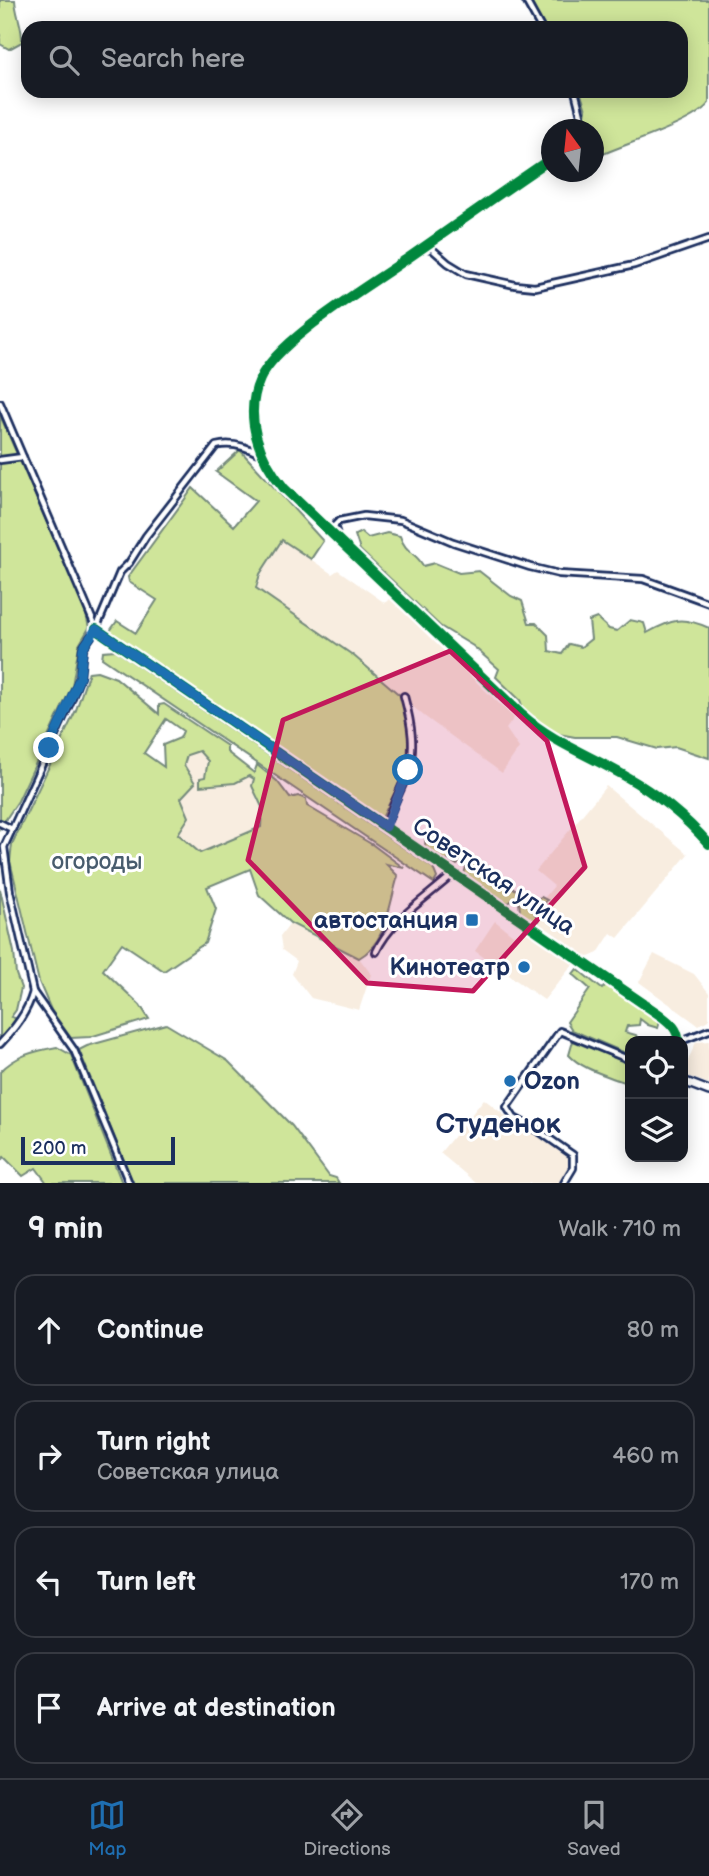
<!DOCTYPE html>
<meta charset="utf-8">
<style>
:root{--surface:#171b24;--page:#242831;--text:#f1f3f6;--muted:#9ea1a6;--line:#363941;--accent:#1f6fb2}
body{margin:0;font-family:"Balsamiq Sans",sans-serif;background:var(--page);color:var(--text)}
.controls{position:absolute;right:21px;bottom:21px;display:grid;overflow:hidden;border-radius:14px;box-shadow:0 4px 18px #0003}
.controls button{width:63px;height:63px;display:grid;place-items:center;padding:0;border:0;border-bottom:2px solid var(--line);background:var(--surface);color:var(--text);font:35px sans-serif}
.compass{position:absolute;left:541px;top:119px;width:63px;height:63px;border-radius:50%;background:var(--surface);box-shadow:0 4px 18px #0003;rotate:345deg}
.scale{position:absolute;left:21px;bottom:18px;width:154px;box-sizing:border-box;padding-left:7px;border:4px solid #1b2f5e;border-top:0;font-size:19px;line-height:24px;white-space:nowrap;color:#1b2f5e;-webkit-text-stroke:5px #fff;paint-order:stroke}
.stop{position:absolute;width:21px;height:21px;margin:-16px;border:5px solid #1f6fb2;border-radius:50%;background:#fff}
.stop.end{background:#1f6fb2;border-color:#fff;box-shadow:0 2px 7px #0008}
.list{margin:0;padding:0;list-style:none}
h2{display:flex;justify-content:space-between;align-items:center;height:91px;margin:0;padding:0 28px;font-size:30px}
h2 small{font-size:23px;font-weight:400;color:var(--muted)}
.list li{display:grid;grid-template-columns:46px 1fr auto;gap:21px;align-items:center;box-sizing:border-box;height:112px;margin:0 14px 14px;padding:0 14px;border:2px solid var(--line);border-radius:21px}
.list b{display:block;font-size:26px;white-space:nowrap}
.list p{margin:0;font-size:23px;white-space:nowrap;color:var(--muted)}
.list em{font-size:23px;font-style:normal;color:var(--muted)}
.icon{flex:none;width:38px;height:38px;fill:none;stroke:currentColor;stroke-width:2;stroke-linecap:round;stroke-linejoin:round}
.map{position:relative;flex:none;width:709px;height:1183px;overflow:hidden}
.search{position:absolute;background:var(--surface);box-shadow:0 4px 18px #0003;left:21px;right:21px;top:21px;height:77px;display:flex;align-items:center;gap:18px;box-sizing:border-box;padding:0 24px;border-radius:21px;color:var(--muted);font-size:26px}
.sheet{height:595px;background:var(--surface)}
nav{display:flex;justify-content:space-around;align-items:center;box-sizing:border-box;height:98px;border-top:2px solid var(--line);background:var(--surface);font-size:19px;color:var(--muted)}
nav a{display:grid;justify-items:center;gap:4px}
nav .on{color:var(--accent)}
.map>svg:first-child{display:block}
</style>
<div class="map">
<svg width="709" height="1183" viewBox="0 0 709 1183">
<rect width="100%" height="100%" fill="#fff"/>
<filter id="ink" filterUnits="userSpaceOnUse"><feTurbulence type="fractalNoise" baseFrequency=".0143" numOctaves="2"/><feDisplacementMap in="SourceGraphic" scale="14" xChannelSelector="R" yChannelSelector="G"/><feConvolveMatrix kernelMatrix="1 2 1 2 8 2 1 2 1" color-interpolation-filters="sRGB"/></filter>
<g filter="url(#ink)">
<g fill="#f8ede0">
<path d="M282,539L332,574L338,570L385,603L392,596L516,715L506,729L519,748L502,773L424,716L354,657L255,588L260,574Z"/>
<path d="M199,751L208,760L207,770L200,786L235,783L249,776L254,779L256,798L262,807L261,827L200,854L177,834L189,817L181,798L184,766L187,755Z"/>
<path d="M606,786L688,854L618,938L611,933L598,953L584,959L528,918L554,886L536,871Z"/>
<path d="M495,921L513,935L529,929L575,962L544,1000L475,951Z"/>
<path d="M290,923L359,958L371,974L359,1010L311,998L292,974L297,961L282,950L280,936Z"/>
<path d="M654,954L694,974L709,993V1020L698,1025L639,982Z"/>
<path d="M709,1041V1084L685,1075L684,1070L696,1042Z"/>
<path d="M484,1099L518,1126L520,1124L572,1160L559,1183H476L440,1153Z"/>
</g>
<g fill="#cfe59a" stroke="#758a7c" stroke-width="2" fill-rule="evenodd">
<path d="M0,0H15C16,16 23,27 22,42L9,49L0,44Z"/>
<path d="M529,0H709V103C694,124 620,145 594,158V130L582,129L586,110L580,91H681V28H545Z"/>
<path d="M0,415L85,610L89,628L79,645L72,686L18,801L0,828Z"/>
<path d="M240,450L323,541L311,559L282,540L260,574L256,588L354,656L402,697L408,726V756L402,778L382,818L377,817L114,636L110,631L117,621L136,633L157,600L129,582L128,577L193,488L234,526L256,501L216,472Z"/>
<path d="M361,532L368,538L387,533L400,536C405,553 417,553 423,566L435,563L459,573L479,571L511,596L522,601L529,623H536L548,635L549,651L562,654L569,644L581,647L591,639L589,621L597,618L609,629L617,631L630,620L644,623L647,633C672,619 682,616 709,628V758L676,747L657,749L617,737H575L553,733L523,708L520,700L496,677L499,669L473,646L440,626L360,550L355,535Z"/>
<path d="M115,650L433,868L437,878L434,883L102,658L103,651Z"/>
<path d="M97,671L116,678L159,714V705L164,704L227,746V752L254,773L257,765L277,781L290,798L298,796L306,799L307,806L373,845L404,868L386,864L398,876C389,905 387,942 359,958L290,923L259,895L250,869L207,887L216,909L205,943L164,971L122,943L103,970L140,1005L149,1019L90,1037L71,1038L51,1010L39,982L10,861L12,844L76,710L89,672ZM166,719L183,731L180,738L163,745L164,767L144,753ZM199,751L208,761L205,777L200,778V786L235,783L249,776L254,779L252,786L262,807L261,827L200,853L178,834L189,817L181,798L195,783L184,765L187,755Z"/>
<path d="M431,833L454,847L462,860L457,865L449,860L445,861L425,846L426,834Z"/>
<path d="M472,863L478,865L481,863C493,871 523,898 534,901L541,897L547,900L535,914L539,919L536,924L520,912L519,902L515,899L508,903L464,874L466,867Z"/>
<path d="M0,889L14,952L16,974L21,988L16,1010L11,1017L15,1018V1023L0,1040Z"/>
<path d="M577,969L602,989L606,985L632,1000L660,1021L658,1028L648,1025L640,1019L639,1025L627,1026L625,1032L636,1035L640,1041H630V1055L572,1030L567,1022L590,989L573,974Z"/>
<path d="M166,1024L228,1061L292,1126L329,1176L336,1178L339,1183H133L79,1050L87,1046Z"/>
<path d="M573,1041L630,1064V1085C625,1081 621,1081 615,1079C599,1073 580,1067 569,1055Z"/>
<path d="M57,1047L71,1055L122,1183H47L36,1168L23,1176L4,1157L0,1161V1072C16,1055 35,1051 57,1047Z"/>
</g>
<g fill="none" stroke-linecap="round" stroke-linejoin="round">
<g stroke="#1b2f5e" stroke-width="10">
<g id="street">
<path d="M526,1L541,28"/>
<path d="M575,91L581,115L579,130"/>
<path d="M552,158C500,193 450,229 398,265C362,290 277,341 260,379C243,417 259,458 284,488L522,715C552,742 589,755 625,776C655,793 686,818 709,844"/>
<path d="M424,248L432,249L448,263L466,274L515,285L535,287L634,265L709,239"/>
<path d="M0,403L96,628"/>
<path d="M0,460L23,457"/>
<path d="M339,540L334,526L339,521L364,516L401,520L453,542L530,567L559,574L643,579L709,603"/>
<path d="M0,823L12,829"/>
<path d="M386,827C390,809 399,794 406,777C417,751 411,722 404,696"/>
<path d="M376,952C391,919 427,898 453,874"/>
<path d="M33,992L74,1050L129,1183"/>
<path d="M681,1041L709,1030"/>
<path d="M0,1044C15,1028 27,1013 33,992L10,892L4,847L69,705L80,677L83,648L96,629L120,572L129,563L146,536L216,446C231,442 247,447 260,454"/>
<path d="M564,1183L573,1168V1155L540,1132L514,1118L507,1107L560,1031L630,1060"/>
</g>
</g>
<g stroke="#1b2f5e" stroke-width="12">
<g id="secondary">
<path d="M96,629L660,1015C669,1022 679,1029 678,1041"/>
<path d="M683,1081L709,1091"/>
</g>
</g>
<use href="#street" stroke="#fff" stroke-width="4.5"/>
<use href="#secondary" stroke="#fff" stroke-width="7"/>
<g stroke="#fff" stroke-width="15">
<g id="cycleway">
<path d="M552,158C500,193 450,229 398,265C362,290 277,341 260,379C243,417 259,458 284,488L522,715C552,742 589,755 625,776C655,793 686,818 709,844"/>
<path d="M96,629L660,1015C669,1022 679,1029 678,1041"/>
</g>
</g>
<use href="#cycleway" stroke="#00873e" stroke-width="10"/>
</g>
</g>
<g fill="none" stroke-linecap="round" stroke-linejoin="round" filter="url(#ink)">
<path stroke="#1f6fb2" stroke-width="9" d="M49,748L80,677L83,648L96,629L386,827L408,770"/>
</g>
<path fill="#c2185b" fill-opacity="0.2" stroke="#c2185b" stroke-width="5" stroke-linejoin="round" d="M450,651L547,741L585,867L473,991L367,983L248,860L283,720Z"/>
<g fill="#1f6fb2" stroke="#fff" stroke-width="2.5">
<rect x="465" y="913" width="14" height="14" rx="3.5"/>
<circle cx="524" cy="967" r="7"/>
<circle cx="510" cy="1081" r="7"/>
</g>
<g text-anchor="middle" stroke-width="6" stroke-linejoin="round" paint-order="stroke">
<g font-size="24" fill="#485c6d" stroke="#fff">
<text x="97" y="869">огороды</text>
</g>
<g font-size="24" fill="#1b2f5e" stroke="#fff">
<text transform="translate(494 876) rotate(34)" y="8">Советская улица</text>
</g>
<g font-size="24" font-weight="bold" fill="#1b2f5e" stroke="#fff" text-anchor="end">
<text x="458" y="928">автостанция</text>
<text x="510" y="975">Кинотеатр</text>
<text x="524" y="1089" text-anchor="start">Ozon</text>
</g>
<g font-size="28" font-weight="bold" fill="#1b2f5e" stroke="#fff">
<text x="498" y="1133">Студенок</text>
</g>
</g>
</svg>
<div class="controls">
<button><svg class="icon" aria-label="locate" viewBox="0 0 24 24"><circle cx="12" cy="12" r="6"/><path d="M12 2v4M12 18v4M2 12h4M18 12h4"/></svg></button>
<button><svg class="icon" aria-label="layers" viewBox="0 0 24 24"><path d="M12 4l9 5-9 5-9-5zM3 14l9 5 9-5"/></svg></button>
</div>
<svg class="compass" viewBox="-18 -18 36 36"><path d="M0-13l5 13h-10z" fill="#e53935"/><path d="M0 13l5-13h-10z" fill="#9ea1a6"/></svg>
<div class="scale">200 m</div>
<div class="stop" style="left:408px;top:770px"></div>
<div class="stop end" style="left:49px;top:748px"></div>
<div class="search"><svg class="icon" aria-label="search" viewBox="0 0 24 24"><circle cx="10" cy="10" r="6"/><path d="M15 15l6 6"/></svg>Search here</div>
</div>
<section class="sheet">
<h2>9 min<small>Walk · 710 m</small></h2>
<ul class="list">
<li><svg class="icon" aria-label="ahead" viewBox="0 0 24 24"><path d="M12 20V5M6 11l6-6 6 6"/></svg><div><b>Continue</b></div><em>80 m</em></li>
<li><svg class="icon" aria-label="right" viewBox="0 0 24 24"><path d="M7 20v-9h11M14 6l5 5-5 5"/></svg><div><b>Turn right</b><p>Советская улица</p></div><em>460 m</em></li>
<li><svg class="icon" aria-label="left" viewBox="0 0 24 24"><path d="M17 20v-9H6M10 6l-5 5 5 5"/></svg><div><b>Turn left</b></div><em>170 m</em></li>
<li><svg class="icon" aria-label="arrive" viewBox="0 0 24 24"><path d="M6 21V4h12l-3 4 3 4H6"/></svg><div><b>Arrive at destination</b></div></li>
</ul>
</section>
<nav>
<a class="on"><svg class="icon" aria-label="map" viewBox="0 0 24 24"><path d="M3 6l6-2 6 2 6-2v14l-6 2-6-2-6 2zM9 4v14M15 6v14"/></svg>Map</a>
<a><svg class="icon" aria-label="directions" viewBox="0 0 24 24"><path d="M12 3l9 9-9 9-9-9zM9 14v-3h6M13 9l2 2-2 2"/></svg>Directions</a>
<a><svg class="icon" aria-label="saved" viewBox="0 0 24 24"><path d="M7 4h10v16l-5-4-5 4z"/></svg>Saved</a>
</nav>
